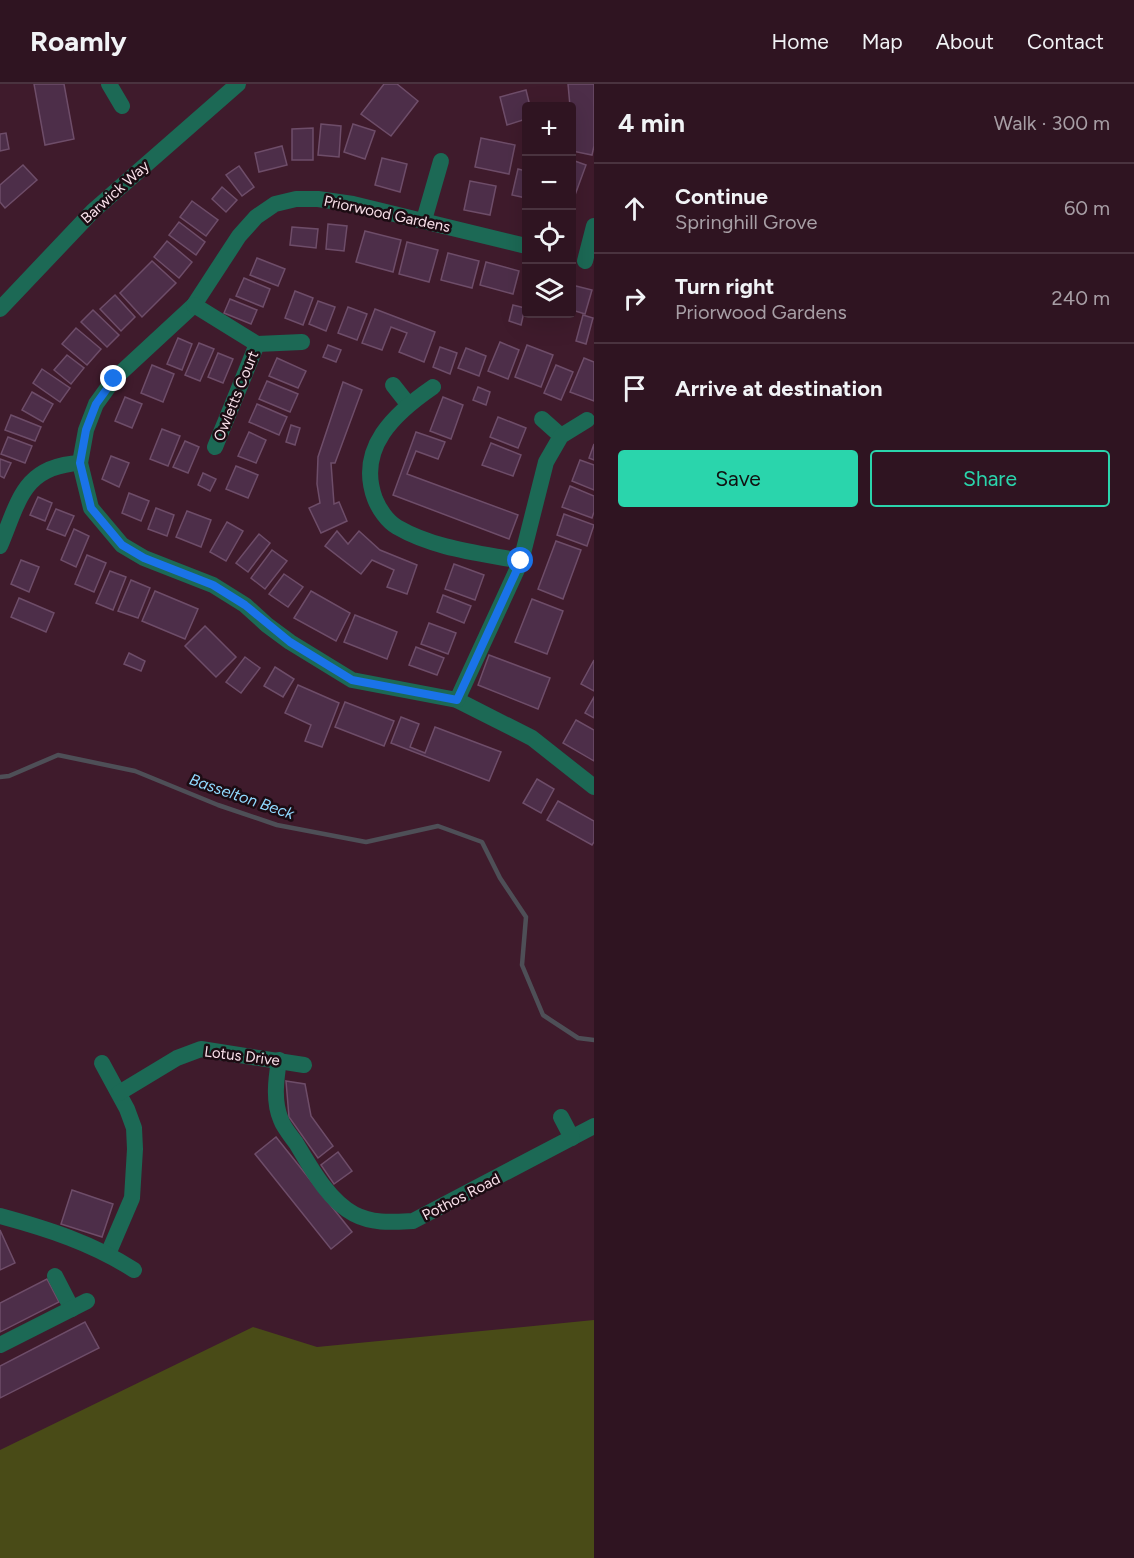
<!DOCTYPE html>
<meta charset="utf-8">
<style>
:root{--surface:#2f1421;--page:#371d2a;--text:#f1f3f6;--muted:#a79ea5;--line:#4a333f;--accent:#2ad5ac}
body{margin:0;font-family:Figtree,sans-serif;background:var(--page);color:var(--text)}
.controls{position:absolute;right:18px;top:18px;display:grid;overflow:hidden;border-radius:6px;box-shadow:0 6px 24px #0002}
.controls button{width:54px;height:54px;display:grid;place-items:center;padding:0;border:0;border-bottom:2px solid var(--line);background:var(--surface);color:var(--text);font:30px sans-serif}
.stop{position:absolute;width:18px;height:18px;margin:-14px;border:4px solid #1a73e8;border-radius:50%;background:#fff}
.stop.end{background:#1a73e8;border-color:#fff;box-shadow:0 2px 6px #0008}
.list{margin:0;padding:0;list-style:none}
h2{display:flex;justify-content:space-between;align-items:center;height:78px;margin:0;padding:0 24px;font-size:26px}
h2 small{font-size:20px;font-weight:400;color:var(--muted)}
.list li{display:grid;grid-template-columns:39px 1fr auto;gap:18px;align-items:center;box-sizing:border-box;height:90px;padding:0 24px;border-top:2px solid var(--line)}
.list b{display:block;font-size:22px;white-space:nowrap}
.list p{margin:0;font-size:20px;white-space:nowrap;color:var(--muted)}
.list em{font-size:20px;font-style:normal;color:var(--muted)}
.actions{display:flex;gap:12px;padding:18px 24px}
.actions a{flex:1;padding:14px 0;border:2px solid var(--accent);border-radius:6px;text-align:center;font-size:21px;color:var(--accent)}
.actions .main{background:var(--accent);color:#111}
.icon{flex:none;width:33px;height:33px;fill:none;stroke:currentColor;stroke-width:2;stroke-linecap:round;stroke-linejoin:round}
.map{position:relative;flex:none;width:594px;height:1474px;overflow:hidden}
header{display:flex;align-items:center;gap:36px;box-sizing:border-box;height:84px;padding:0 30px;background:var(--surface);border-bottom:2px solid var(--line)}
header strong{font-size:28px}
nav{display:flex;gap:33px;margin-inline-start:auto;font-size:21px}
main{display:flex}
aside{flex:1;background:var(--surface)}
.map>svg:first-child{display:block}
</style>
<header>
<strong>Roamly</strong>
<nav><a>Home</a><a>Map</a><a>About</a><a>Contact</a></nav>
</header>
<main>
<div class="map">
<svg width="594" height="1474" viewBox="0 0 594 1474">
<rect width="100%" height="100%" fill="#3f1b2c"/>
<path fill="#494b17" d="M594,1236V1474H0V1366L253,1243L317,1263Z"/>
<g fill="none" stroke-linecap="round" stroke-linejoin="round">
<path stroke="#4e4f57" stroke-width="4.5" d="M0,693L9,692L58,671L135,687L218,721L277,741L366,758L438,742L482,758L500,794L526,833L522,881L543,931L578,954L594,956"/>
</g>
<g fill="#4d2e49" stroke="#6e4d69" stroke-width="1.5">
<path d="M34,0H64L74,55L45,61Z"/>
<path d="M384,0H397L418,17L391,52L361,30Z"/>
<path d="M568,0H594V62L592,71L572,67V22H570Z"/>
<path d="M526,6L530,22H526V35L507,41L500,13Z"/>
<path d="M321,40L341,42L339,73L318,71Z"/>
<path d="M353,40L375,47L365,75L344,68Z"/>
<path d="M313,44V76H292V45Z"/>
<path d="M6,49L9,65L0,67V50Z"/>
<path d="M481,54L515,61L509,90L475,83Z"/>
<path d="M282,62L287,81L259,88L255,69Z"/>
<path d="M382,74L407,80L400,108L375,101Z"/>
<path d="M572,76L586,81L575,111L572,110Z"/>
<path d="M23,81L37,96L5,124L0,118V101Z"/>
<path d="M239,82L254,103L242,112L226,91Z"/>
<path d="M518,85L526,87V114L512,111Z"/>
<path d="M470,97L496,102L490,131L464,126Z"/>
<path d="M222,103L237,116L226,128L212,115Z"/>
<path d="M192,117L218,136L206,152L180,133Z"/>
<path d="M179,138L205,158L196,171L169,151Z"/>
<path d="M328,140L347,142L344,167L326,165Z"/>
<path d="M292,143L318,145L316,164L290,161Z"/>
<path d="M365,147L401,156L393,188L356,178Z"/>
<path d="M167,157L192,178L179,194L154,173Z"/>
<path d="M407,158L438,166L429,198L399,190Z"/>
<path d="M448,169L479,177L472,204L441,196Z"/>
<path d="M257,174L285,185L278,202L250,191Z"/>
<path d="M152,177L176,199L142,233L120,209Z"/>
<path d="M486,178L519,187L513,210L480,201Z"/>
<path d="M244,194L270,205L263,223L236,212Z"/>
<path d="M572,201L592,206L585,230L572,226Z"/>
<path d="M295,207L313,214L303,241L285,234Z"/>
<path d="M115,211L135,233L121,247L100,225Z"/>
<path d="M230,215L257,226L251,240L224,229Z"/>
<path d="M318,217L335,223L326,247L309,240Z"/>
<path d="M513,221L525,224L521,241L509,237Z"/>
<path d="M348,223L367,230L357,256L338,249Z"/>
<path d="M375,225L435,248L424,278L399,268L407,249L391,243L382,266L362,259Z"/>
<path d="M93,226L119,251L107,263L81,238Z"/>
<path d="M583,231L593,234L586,260L576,257Z"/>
<path d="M76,244L101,265L87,281L62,260Z"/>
<path d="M178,254L192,260L182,286L167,280Z"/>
<path d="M500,258L519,266L508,295L488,287Z"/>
<path d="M199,259L214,265L200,297L185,291Z"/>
<path d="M328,261L341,266L336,278L323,273Z"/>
<path d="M527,261L553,271L541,303L515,293Z"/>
<path d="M440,263L457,269L450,290L433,283Z"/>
<path d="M466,264L486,272L479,292L458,284Z"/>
<path d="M218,269L233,275L223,299L208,293Z"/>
<path d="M67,271L84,284L71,300L54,286Z"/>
<path d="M277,274L306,287L298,304L269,292Z"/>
<path d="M584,274L594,278V317L570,308Z"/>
<path d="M152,281L174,290L163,318L141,309Z"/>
<path d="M556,281L573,288L561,316L544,309Z"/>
<path d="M42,285L70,304L60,318L33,299Z"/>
<path d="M267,297L298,310L290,328L259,315Z"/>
<path d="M343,298L362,306L335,379H331L334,420L339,418L347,437L321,449L309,424L320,419L317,400L318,373Z"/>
<path d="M478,303L490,308L486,321L473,316Z"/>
<path d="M32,308L53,320L43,338L22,326Z"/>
<path d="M125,313L142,320L132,344L115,337Z"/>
<path d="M443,313L463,321L451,355L430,347Z"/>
<path d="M257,320L287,333L279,351L249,338Z"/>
<path d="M11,331L41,343L35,357L5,346Z"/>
<path d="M498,333L526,344L518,364L490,353Z"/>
<path d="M291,341L300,344L295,361L286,358Z"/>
<path d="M162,345L180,352L168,382L150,375Z"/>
<path d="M249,348L266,356L256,379L238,372Z"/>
<path d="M416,348L445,358L438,375L416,367L407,390L518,431L509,455L393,411Z"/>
<path d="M8,353L32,362L25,379L1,370Z"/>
<path d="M185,357L199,363L188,389L173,383Z"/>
<path d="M491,359L521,371L513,392L482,381Z"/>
<path d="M594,360V376L589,374Z"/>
<path d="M111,372L129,379L119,403L102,395Z"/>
<path d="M0,375L11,379L4,394L0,392Z"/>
<path d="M580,376L594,381V406L572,397Z"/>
<path d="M236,382L258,391L248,414L226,405Z"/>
<path d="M203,389L216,395L210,407L198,401Z"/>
<path d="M570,402L594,412V428L592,434L562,423Z"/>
<path d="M129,409L149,417L141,437L122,429Z"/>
<path d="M38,413L52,419L45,437L30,431Z"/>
<path d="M156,424L174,431L167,452L148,445Z"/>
<path d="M56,425L74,432L65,452L47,445Z"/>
<path d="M187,427L211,436L201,463L176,453Z"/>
<path d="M564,430L594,441L587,462L557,451Z"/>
<path d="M227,438L243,447L226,477L210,468Z"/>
<path d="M74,445L89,452L76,483L61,476Z"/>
<path d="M337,447L348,460L359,447L380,466L417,481L407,510L387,503L394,486L372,476L361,490L325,462Z"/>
<path d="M259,450L270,459L248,488L236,479Z"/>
<path d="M556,457L581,466L563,515L538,505Z"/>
<path d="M272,466L287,477L265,505L251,494Z"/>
<path d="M87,471L106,479L94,508L75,500Z"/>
<path d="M21,476L39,483L29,508L11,500Z"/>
<path d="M454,480L484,491L475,516L445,505Z"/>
<path d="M110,487L126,493L113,526L96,519Z"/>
<path d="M284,490L303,503L288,523L269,510Z"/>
<path d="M131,496L150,504L138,534L118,527Z"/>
<path d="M155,507L198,525L185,555L142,537Z"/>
<path d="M311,507L350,529L336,557L294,534Z"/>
<path d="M443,511L471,522L464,539L437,528Z"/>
<path d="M19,514L54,529L46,548L11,533Z"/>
<path d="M532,515L563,527L547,570L515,558Z"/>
<path d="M355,531L397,548L387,575L344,558Z"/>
<path d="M429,539L456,549L448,570L421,560Z"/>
<path d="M205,542L236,573L216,593L185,562Z"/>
<path d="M416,563L444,574L437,591L409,581Z"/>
<path d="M129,569L145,577L141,587L124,580Z"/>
<path d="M489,571L550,594L538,625L478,601Z"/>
<path d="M245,573L260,584L241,609L226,598Z"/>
<path d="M594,576V607L581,600Z"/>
<path d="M275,583L294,595L283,613L264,602Z"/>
<path d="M298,601L339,619L322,663L305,657L311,641L285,629Z"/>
<path d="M594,613V634L585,629Z"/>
<path d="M345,618L394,637L384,662L335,643Z"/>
<path d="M401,633L419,640L410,663L425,669L435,643L501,668L489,697L391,659Z"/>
<path d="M576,636L594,646V677L563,659Z"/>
<path d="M537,695L554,705L541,729L523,719Z"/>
<path d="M558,717L594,737V758L592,761L547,736Z"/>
<path d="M286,997L305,1000L311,1032L333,1062L318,1074L289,1033Z"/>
<path d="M276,1053L352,1148L331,1165L255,1070Z"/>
<path d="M338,1068L352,1087L334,1100L321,1081Z"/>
<path d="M72,1106L113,1120L102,1153L61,1140Z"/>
<path d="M0,1146L15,1179L0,1186Z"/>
<path d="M47,1195L59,1218L0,1248V1219Z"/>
<path d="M85,1238L99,1264L0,1314V1282Z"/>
</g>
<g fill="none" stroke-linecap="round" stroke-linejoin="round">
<g stroke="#1c6955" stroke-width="16">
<path d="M109,0L122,22"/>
<path d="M424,136L441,77"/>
<path d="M526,162L353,120L318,115H296L275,120L256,133L239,152L194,221L114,295L96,320L86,346L80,379L91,424L122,461L144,474L213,501L245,521L267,541L290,558L352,596L457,616L532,654L594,703"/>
<path d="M585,177L594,142"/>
<path d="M194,221L257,260L215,363"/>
<path d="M257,260L302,258"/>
<path d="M393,301L408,320"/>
<path d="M433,303C395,329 356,364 375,415C379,425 387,437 397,443C435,465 480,469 521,477"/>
<path d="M542,335L561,352"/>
<path d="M0,462C19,417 23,382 80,379"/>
<path d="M457,616L521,477L546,378L561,352L587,336"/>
<path d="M279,976C276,996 273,1017 281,1036C284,1044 291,1052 296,1059C311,1084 328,1116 354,1130C373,1140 393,1138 413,1137L594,1042"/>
<path d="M102,979L127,1025L134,1044L135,1065L132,1114L108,1170"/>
<path d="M119,1009L177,974L201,965L304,981"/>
<path d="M561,1033L572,1054"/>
<path d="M0,1132C48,1145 92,1159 134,1186"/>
<path d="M55,1192L72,1225"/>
<path d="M0,1261L87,1217"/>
</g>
<path stroke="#1c6955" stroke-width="16" d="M0,225L93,127L238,0"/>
</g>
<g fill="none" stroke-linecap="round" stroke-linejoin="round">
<path stroke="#1a73e8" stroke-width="8" d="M114,295L96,320L86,346L80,379L91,424L122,461L144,474L213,501L245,521L290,558L352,596L457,616L521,477"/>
</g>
<g text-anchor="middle" stroke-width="5" stroke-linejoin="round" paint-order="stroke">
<g font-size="15" fill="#f9e0ea" stroke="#1c0c13">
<text transform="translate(115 108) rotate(-42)" y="5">Barwick Way</text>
<text transform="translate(387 130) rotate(12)" y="5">Priorwood Gardens</text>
<text transform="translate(236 312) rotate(-68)" y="5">Owletts Court</text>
<text transform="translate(242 972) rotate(7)" y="5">Lotus Drive</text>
<text transform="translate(461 1113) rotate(-27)" y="5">Pothos Road</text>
</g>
<g font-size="16" font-style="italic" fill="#91daff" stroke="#1c0c13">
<text transform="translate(242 712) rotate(19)" y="6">Basselton Beck</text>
</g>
</g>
</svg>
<div class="controls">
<button>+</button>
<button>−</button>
<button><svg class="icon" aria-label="locate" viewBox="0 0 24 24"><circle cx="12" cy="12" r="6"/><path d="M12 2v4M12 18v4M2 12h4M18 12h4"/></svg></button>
<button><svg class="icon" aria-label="layers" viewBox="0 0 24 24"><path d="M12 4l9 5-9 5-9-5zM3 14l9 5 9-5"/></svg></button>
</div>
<div class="stop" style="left:521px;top:477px"></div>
<div class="stop end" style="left:114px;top:295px"></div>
</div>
<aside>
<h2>4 min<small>Walk · 300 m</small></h2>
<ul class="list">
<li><svg class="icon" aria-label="ahead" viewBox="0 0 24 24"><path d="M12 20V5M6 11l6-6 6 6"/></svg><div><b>Continue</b><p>Springhill Grove</p></div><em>60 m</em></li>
<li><svg class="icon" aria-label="right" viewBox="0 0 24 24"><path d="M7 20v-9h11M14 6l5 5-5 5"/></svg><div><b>Turn right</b><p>Priorwood Gardens</p></div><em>240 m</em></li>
<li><svg class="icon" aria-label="arrive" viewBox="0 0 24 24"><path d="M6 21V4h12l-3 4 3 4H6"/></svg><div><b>Arrive at destination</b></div></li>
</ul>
<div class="actions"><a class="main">Save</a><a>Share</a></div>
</aside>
</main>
